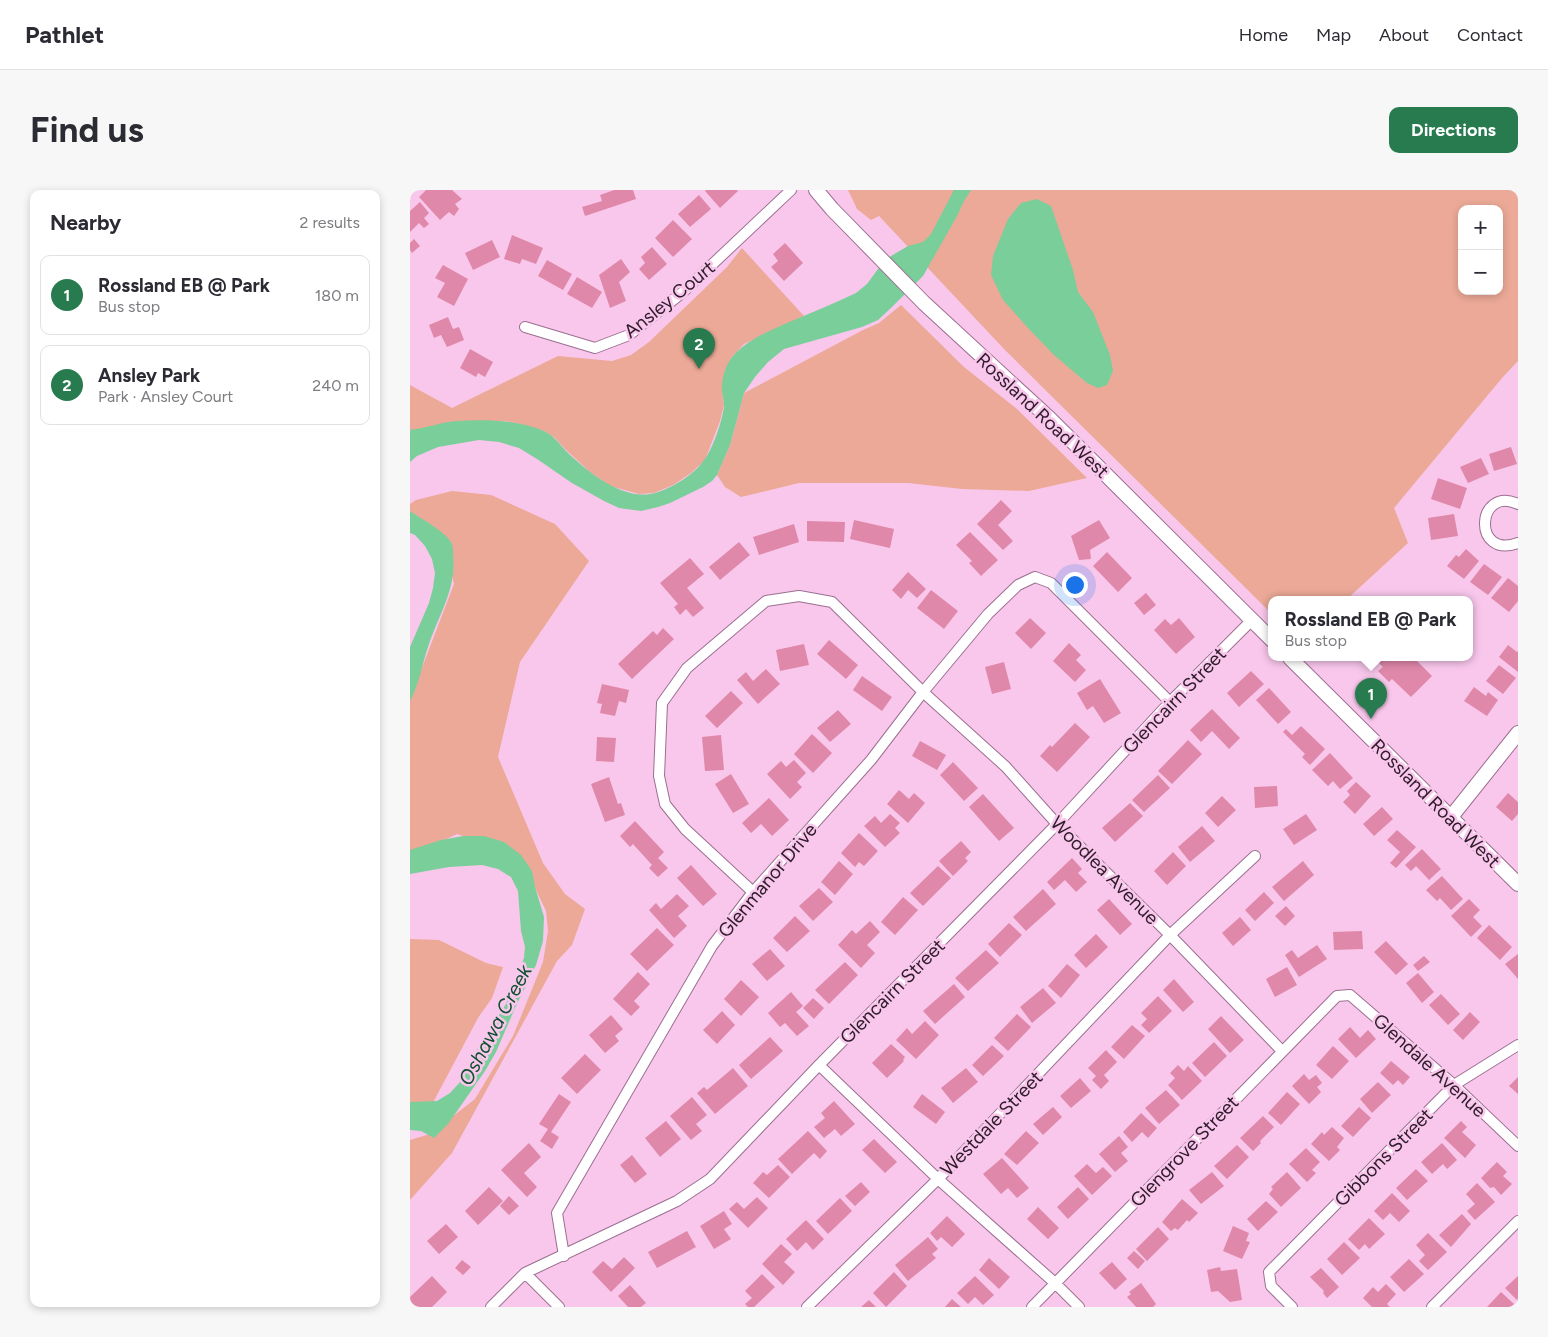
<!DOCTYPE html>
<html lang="en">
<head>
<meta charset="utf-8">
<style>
  body { margin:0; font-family:Figtree,sans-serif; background:#f7f7f7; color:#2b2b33 }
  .controls { position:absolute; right:15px; top:15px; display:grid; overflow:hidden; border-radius:10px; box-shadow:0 2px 8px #0003 }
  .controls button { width:45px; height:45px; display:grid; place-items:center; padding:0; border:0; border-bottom:1px solid #e1e1e2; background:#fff; color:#2b2b33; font:25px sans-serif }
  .you { position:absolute; left:664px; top:394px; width:18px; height:18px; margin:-12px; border:4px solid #fff; border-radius:50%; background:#1a73e8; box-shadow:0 0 0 8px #1a73e833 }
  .badge { display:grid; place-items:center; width:32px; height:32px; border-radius:50%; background:#277b4e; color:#fff; font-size:16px; font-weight:700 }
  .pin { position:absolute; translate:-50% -41px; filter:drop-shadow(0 1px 2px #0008) }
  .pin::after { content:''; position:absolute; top:26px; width:18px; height:15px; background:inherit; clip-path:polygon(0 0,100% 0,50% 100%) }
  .popup { position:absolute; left:858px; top:406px; width:205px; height:65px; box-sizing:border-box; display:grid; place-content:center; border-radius:10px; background:#fff; filter:drop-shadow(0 1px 4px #0005); font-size:16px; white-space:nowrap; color:#7c7c81 }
  .popup b { font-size:19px; color:#2b2b33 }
  .popup::after { content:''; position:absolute; left:50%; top:100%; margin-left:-10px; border:10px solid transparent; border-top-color:#fff }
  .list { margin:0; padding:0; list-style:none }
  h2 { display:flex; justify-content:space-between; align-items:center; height:65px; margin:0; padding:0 20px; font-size:21px }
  h2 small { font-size:16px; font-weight:400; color:#7c7c81 }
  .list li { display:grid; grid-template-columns:32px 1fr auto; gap:15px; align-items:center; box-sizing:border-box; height:80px; margin:0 10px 10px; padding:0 10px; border:1px solid #e1e1e2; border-radius:10px }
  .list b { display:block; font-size:19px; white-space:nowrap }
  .list p { margin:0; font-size:16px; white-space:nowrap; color:#7c7c81 }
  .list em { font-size:16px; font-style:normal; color:#7c7c81 }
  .map { position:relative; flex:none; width:1108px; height:1117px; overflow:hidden; border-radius:10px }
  header { display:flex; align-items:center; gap:30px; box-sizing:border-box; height:70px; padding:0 25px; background:#fff; border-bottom:1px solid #e1e1e2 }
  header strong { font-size:24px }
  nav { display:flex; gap:28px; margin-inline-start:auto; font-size:18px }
  .intro { display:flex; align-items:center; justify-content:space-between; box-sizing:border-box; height:120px; padding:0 30px }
  h1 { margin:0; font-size:35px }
  .button { padding:12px 22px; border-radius:10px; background:#277b4e; color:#fff; font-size:18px; font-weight:700 }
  main { display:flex; gap:30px; padding:0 30px }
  aside { flex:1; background:#fff; border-radius:10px; box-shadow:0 2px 8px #0003 }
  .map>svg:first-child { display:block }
  .green { fill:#eca997; fill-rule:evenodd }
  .water { fill:#79ce9a }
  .building { fill:#df88a9 }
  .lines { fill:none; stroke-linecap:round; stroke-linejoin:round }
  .street-casing { stroke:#9b6f90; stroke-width:12 }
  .secondary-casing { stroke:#9b6f90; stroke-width:16 }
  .street { stroke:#fff; stroke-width:10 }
  .secondary { stroke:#fff; stroke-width:14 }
  .labels { text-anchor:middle; stroke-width:5; stroke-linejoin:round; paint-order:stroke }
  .street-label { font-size:19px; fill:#2e1c2a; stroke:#f9c7ec }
  .water-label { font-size:20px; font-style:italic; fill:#0d502e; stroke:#f9c7ec }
</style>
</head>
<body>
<header>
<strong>Pathlet</strong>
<nav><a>Home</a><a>Map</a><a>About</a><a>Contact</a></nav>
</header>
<div class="intro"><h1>Find us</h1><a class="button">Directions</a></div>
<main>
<aside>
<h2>Nearby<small>2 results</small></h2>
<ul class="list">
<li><span class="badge">1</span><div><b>Rossland EB @ Park</b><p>Bus stop</p></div><em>180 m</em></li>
<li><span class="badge">2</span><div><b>Ansley Park</b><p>Park · Ansley Court</p></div><em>240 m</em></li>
</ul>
</aside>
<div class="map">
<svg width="1108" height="1117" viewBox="0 0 1108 1117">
  <rect width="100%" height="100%" fill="#f9c7ec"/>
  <path class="green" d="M438,0H1108V171L1092,188L984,318L998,353L936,410H862V424L595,160L469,26L461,30L447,19ZM1052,19H1089V101H1052Z
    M332,58L394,126L334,154L321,168L312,200L314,215L310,231L295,270L281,283L263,295L244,303L229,304L200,296L180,282L156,260L145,248L134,241L106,233L93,231H49L0,243V195L42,218L148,166L202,171L221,165L239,152L317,77Z
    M491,115L554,177L607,219L677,288L619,301L552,299L498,293H389L331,307L315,297L307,285L320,255L334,203L453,140L469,133Z
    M42,301L81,305L145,334L179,371L110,472L88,567L133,673L155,704L175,719L162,755L147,771L42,963L0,1010V950L20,944L65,909L103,846L133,772L138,741L136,721L114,675L95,659L47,644L0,666V509L44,394L38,369L0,323V314L6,310Z
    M0,749L29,750L76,773L93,777L82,808L68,828L19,920L0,929Z"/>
  <path class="water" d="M544,0H561L554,11L547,26L513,86L481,118L468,130L452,137L374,159L358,172L345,187L334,203L320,255L307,285L302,291L293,297L260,313L248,317L231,321L209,318L194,311L162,293L127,269L109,258L89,252L69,250L28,257L7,266L0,272V240C16,238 32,232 48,231C75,229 108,230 134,241C144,246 149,253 156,261C177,281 213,312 245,303C262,298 284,285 294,270C303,259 312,231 314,217C314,212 313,207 312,202C311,191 315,176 322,167C337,150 357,142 377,133C400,123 423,114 446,103L457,94L468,79L481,66L498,56L513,52L521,44Z
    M627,9L641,16L663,80L668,102L683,122L700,165L703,181L697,195L688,198L677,193L644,165L618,138L593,110L581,85L583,66L598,29L611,13Z
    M0,321C11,329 37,342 42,354C43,357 43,362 43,365C47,399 28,426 18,457C12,475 9,494 0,511V457L19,413L23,398L25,383L22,369L15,356L5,345L0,343Z
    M53,646H74L94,652L111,665L122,681L125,697L134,727L133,751L126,775L105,818L86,862L75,881L38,934L24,948L11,941L0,940V912L27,911L40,903L51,891L67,860L96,814L114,768L115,757L111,741L108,701L101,687L88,679L72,675L39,677L0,684V660L31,650Z"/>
  <path class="building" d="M16,0H42L52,9L45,14L49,19L44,26L39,22L30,30L9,7Z
    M204,0H223L226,9L175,26L172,17L192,11L190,5Z
    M296,0H327L328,1L310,18L295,1Z
    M289,5L301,19L280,37L268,24Z
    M10,12L19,23L14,28L19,34L14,38L9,33L0,42V21Z
    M263,30L282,49L263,67L245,48Z
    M102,45L133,58L126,74L112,69L110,74L94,69Z
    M4,49L10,56L2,63L0,60V53Z
    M82,50L90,67L63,80L55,63Z
    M375,53L393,73L374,91L361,77L368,71L363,64Z
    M242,57L257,74L239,90L229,79L235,73L231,67Z
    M211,69L220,82L209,92L216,111L200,118L189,85Z
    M137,70L162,84L153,100L128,86Z
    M33,75L58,89L44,116L27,107L35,93L25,88Z
    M167,87L192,102L182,118L157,104Z
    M38,127L43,139L49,137L54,150L37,157L31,145L24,148L19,135Z
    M60,159L83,172L75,187L68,183L66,187L50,178Z
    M1101,257L1107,274L1084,281L1079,264Z
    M1071,268L1079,284L1058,293L1050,277Z
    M1028,288L1057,298L1050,319L1021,309Z
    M591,310L602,321L588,335L603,351L593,360L567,334Z
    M1044,324L1048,346L1021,350L1018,328Z
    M444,330L484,339L480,358L440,349Z
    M689,330L700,348L680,360L681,369L669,370L661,346Z
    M397,331L435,332L434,352L397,351Z
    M384,334L389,352L349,365L343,347Z
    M560,342L588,370L571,386L559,373L562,371L546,355Z
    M329,352L340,365L310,390L299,377Z
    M1056,359L1069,371L1054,389L1037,376L1046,365L1049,367Z
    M697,362L722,388L708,402L683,376Z
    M280,368L294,384L277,398L294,418L283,427L276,419L270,425L264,417L268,414L250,393Z
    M1074,374L1092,387L1078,405L1060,392Z
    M498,382L516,399L507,408L498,400L491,409L482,400Z
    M1098,388L1108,396V411L1099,422L1081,408Z
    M521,400L548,421L534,439L507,418Z
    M736,403L746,415L734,425L724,413Z
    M620,428L636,443L621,459L605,443Z
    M769,428L785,447L766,464L744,440L755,429L761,435Z
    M253,438L264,449L222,489L208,474L243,441L247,445Z
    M419,450L448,475L436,489L407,464Z
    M659,453L671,465L666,470L676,480L665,492L643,471Z
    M394,454L399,475L370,481L366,460Z
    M1098,455L1107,462L1108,461V482L1089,467Z
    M964,468H1004L1022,486L1001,507L982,489L979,492L968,481L973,477Z
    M594,472L601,499L582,504L575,477Z
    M1089,475L1106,488L1093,504L1076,491Z
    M356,479L370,494L348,514L327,490L336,482L343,491Z
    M841,481L854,494L829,517L817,503Z
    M452,486L482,507L472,521L443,500Z
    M690,489L711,523L694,533L683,516L677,520L667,503Z
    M192,494L219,500L216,513L209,511L205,526L190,523L192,514L187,513Z
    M1064,497L1076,506L1078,502L1088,510L1077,526L1054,511Z
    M859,498L881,522L868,534L846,510Z
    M321,501L333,513L307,538L295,526Z
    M802,519L830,548L819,559L802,541L791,552L780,540Z
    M428,520L441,534L420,552L407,538Z
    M665,533L680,547L647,582L630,566L640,555L642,557Z
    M891,536L915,559L900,575L892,567L895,564L873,542L876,539L882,545Z
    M402,544L422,563L403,583L384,564Z
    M311,545L314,580L295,581L292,547Z
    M187,547L206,548L204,572L186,571Z
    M778,550L792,564L762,594L748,581Z
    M510,551L536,565L527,580L502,566Z
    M920,563L943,588L930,599L923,591L918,596L902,580Z
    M384,570L396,583L387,592L392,597L380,609L357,584L371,571L376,577Z
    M543,572L568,598L554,611L530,585Z
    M321,584L339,614L323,623L305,594Z
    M748,585L760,598L734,622L722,610Z
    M199,587L208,614L211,613L215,625L195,632L181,594Z
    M946,592L961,606L945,624L933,612L940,605L937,601Z
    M867,596L868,616L845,618L844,597Z
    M489,600L499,609L504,603L515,613L498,633L477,614Z
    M1098,603L1108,612V624L1102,631L1086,617Z
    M573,604L604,638L589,651L559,617Z
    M812,606L826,620L808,637L795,623Z
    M359,608L379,630L362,646L351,634L341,643L332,633Z
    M720,613L733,626L705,652L692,638Z
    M972,617L983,629L964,646L953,634Z
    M480,624L490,633L485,638L490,643L475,657L454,636L465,626L471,633Z
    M896,624L907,640L884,655L873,639Z
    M225,631L254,662L248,668L258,678L248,687L239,678L242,675L223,654L220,657L210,646Z
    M792,636L805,651L780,672L768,657Z
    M987,640L1006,657L986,678L980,673L990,662L977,650Z
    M449,643L468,661L454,676L449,672L445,677L431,663Z
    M551,651L561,662L555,668L558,671L543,686L529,671Z
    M1012,659L1031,679L1019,690L1006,676L1001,681L995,675Z
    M763,662L776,676L757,695L744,681Z
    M662,668L672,679L668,683L677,692L666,702L655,690L644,700L637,692Z
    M429,671L443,684L425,705L411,692Z
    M893,671L904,685L874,711L862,697Z
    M281,675L307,704L293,716L267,688Z
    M528,676L541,688L513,716L500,703Z
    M1032,686L1053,709L1041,720L1030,708L1027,711L1016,700Z
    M409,698L423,712L403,731L389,716Z
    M633,699L646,714L616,741L603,727Z
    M854,702L864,713L845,731L835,720Z
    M267,704L279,716L268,726L277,736L264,748L239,720L246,713L251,719Z
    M493,707L508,720L485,745L471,732Z
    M699,709L722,734L710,745L687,720Z
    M1059,709L1070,720L1063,727L1072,736L1061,747L1041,726Z
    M876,716L885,726L875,736L865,726Z
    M385,726L400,741L377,762L363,748Z
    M830,727L841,740L823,756L812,743Z
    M460,731L470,742L457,755L465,763L451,778L428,755L442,740L446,744Z
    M599,733L612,745L590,767L578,754Z
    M1079,735L1102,757L1090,770L1067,748Z
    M247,738L264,755L237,781L220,764Z
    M952,741L953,759L924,760L923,742Z
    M686,744L698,757L676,778L664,765Z
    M976,751L998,774L986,785L964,762Z
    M907,755L917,769L889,787L875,765L882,760L888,768Z
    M360,759L375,776L357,791L342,774Z
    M576,760L589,773L558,801L545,788Z
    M1108,764V789L1095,774Z
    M1014,766L1020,772L1008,781L1003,775Z
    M435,772L448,785L419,814L405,800Z
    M657,774L670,785L651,808L638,796Z
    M877,777L887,795L865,807L856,789Z
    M228,782L240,794L224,811L230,817L221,826L203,809Z
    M1008,783L1024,802L1012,813L996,793Z
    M764,789L784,812L773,822L753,800Z
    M331,790L349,807L331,826L314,809Z
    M544,794L555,807L525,834L513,821Z
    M633,798L646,813L622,833L610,817Z
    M381,802L393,816L386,822L399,836L387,846L375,833L370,837L358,823Z
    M1031,804L1050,824L1038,835L1019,815Z
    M748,806L762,821L739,843L731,835L737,829L731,823Z
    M403,808L414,818L404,829L393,818Z
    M312,821L325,835L307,854L293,840Z
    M1060,822L1070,832L1053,850L1043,840Z
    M607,824L621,837L598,861L584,848Z
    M201,825L213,839L205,846L209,851L195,863L179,845Z
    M811,826L834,850L820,863L798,839Z
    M515,831L529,845L506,869L486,850L497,838L502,844Z
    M722,835L735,846L714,869L701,857Z
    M940,837L950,848L958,840L966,849L946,868L928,849Z
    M360,847L373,861L341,889L329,875Z
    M804,852L817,866L795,887L782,873Z
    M481,854L495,867L493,870L494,871L477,888L462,873Z
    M582,855L594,866L573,886L562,875Z
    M923,856L939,871L922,889L906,875Z
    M696,860L707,872L694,885L699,891L691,899L682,890L686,886L678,878Z
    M175,864L191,880L167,904L151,888Z
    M981,871L1000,887L993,895L988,890L983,895L970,883Z
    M768,875L774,881L778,876L792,891L772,910L758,895L765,888L760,883Z
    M323,878L338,896L305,924L287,903L294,897L297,900Z
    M556,878L568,892L543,913L531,898Z
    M894,884L899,890L906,885L912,893L907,897L911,902L899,914L882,896Z
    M1108,887V904L1099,896Z
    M670,888L681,901L661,918L650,906Z
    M968,892L981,905L962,923L950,909Z
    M756,900L770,915L749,934L735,918Z
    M877,902L890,914L871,935L858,923Z
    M149,904L161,912L141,942L149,947L142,959L130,951L138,939L129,934Z
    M512,904L535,922L526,934L503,917Z
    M282,907L297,925L286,934L292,941L281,950L260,926Z
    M424,911L445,934L431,946L425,939L414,948L404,937L415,928L411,923Z
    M643,917L652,927L633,945L623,934Z
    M949,917L961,928L943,947L931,936Z
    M731,923L747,938L738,948L732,942L722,952L713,942Z
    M853,926L864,937L850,951L851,953L843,961L830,948Z
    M256,931L271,949L250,967L235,948Z
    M1051,931L1057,937L1052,942L1066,955L1055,968L1034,948Z
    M922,937L934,948L927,957L930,960L919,971L901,954L912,942L914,945Z
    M398,941L417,961L410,969L404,963L382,984L368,969Z
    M616,941L629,953L607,975L594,964Z
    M709,946L718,957L711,963L718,971L705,982L689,964Z
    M464,949L487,972L475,983L452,960Z
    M119,953L131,967L114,983L127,997L117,1007L91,980Z
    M1032,953L1047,970L1037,979L1033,974L1022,984L1011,972Z
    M827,955L839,967L817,989L804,976Z
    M896,958L910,972L902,980L906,983L897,992L879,974Z
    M222,965L237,984L225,993L210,975Z
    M592,968L619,998L607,1008L598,998L591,1004L573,984Z
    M1087,972L1097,982L1093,986L1102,994L1091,1005L1084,997L1080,998L1071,988Z
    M677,974L686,983L693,977L702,986L682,1005L664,986Z
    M368,975L380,987L359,1008L343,993L353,982L357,985Z
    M1006,979L1018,991L997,1010L986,998Z
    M802,982L814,996L791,1014L779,1000Z
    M877,982L891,998L871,1017L859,1004L863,999L861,997Z
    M451,992L460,1002L445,1016L435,1006Z
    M1067,993L1085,1012L1065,1030L1057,1021L1065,1014L1056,1004Z
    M79,997L93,1011L68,1035L55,1021Z
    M668,997L679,1009L658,1029L647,1017Z
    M982,1003L1000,1021L989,1032L980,1023L973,1030L964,1021Z
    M99,1006L109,1016L99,1025L90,1016Z
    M347,1007L358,1018L338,1038L319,1019L327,1012L334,1019Z
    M430,1008L442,1021L418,1044L406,1031Z
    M772,1009L788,1023L779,1032L777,1030L768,1040L765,1038L761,1041L752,1032Z
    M856,1011L868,1022L848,1041L837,1029Z
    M628,1017L649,1038L638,1049L617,1029Z
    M314,1021L322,1034L314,1039L321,1049L304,1059L290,1036Z
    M1052,1024L1061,1034L1041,1057L1029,1045Z
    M537,1026L555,1044L542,1057L531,1047L527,1051L520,1043Z
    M959,1028L975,1044L959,1059L955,1054L949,1060L938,1049Z
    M396,1030L414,1049L403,1060L396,1052L387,1061L376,1049Z
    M36,1034L48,1047L29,1064L17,1051Z
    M823,1036L839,1043L836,1051L840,1052L832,1069L813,1061Z
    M748,1037L759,1049L737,1071L726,1059Z
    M277,1041L286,1057L247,1078L238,1062Z
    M1018,1043L1037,1062L1018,1080L1009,1071L1015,1065L1006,1055Z
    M518,1047L528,1059L522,1064L526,1068L498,1091L485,1075Z
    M934,1052L950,1068L932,1085L917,1069Z
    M371,1054L382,1064L374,1072L385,1082L373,1095L352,1074Z
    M724,1061L735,1071L728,1079L717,1068Z
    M214,1067L225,1078L201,1102L182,1082L193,1071L202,1079Z
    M579,1068L600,1087L589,1099L569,1080Z
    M999,1069L1014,1084L994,1102L980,1087Z
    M52,1070L61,1077L53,1085L45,1078Z
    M702,1072L717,1089L705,1100L689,1083Z
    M810,1077L811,1081L827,1079L832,1110L820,1112L808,1101L801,1102L797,1080Z
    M911,1078L929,1097L917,1108L913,1103L914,1101L900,1087Z
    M484,1082L497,1096L476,1117L463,1103Z
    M352,1084L365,1097L344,1117H338L335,1114L342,1108L335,1101Z
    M22,1086L37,1102L22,1117H0V1107Z
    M565,1086L584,1105L573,1115L565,1107L558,1114L547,1103Z
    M1108,1086V1111L1095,1098Z
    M731,1093L746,1114L743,1117H726L717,1107L721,1104L719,1102Z
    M976,1094L986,1104L977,1114L980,1117H962L953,1108L963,1097L968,1102Z
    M220,1095L236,1113L231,1117H218L208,1106Z
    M1091,1102L1104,1114L1101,1117H1077Z
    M542,1109L551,1117H535Z
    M459,1110L466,1117H451Z"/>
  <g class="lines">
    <defs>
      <path id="street" d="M115,137L185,158L219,145L273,102L381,0
        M1108,314C1066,295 1062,370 1108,353
        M343,702L275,639L255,614L249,586L252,513L277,478L356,411L389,406L422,412L513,502L596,577L647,634L760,745L872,861
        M409,875L528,989L645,1093L669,1117
        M154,1066L147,1023L302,756L343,702L461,570L513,502L578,424L608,395L625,387L641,393L760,512
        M115,1083L149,1117
        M81,1117L115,1083L267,1011L300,989L409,875L647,634L760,512L842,430
        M397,1117L528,989L760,745L845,666
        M622,1117L927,806L940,805L1044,895L1108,956
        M882,1117L861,1096L859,1082L1044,895L1108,855
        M1022,1117L1108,1031"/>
      <path id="secondary" d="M406,0L422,19L514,113L640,229L862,450
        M880,468L1108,694
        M1041,627L1108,543"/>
    </defs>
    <use href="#street" class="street-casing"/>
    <use href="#secondary" class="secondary-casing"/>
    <use href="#street" class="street"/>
    <use href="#secondary" class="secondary"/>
  </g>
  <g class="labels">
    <g class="street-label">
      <text transform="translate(259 109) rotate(-39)" y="7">Ansley Court</text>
      <text transform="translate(633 225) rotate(43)" y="7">Rossland Road West</text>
      <text transform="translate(764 510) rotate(-46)" y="7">Glencairn Street</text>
      <text transform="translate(1026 613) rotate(45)" y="7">Rossland Road West</text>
      <text transform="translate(695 680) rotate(45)" y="7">Woodlea Avenue</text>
      <text transform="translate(357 690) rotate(-50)" y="7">Glenmanor Drive</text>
      <text transform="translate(482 801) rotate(-45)" y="7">Glencairn Street</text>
      <text transform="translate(1020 875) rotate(42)" y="7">Glendale Avenue</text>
      <text transform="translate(581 933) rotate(-46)" y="7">Westdale Street</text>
      <text transform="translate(774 961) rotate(-46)" y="7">Glengrove Street</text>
      <text transform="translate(973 967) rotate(-45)" y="7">Gibbons Street</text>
    </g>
    <g class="water-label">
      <text transform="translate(85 835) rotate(-62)" y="7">Oshawa Creek</text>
    </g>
  </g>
</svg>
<div class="controls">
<button>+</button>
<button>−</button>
</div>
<div class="you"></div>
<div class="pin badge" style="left:961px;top:529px">1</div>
<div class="popup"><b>Rossland EB @ Park</b>Bus stop</div>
<div class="pin badge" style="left:289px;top:179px">2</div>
</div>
</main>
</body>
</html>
